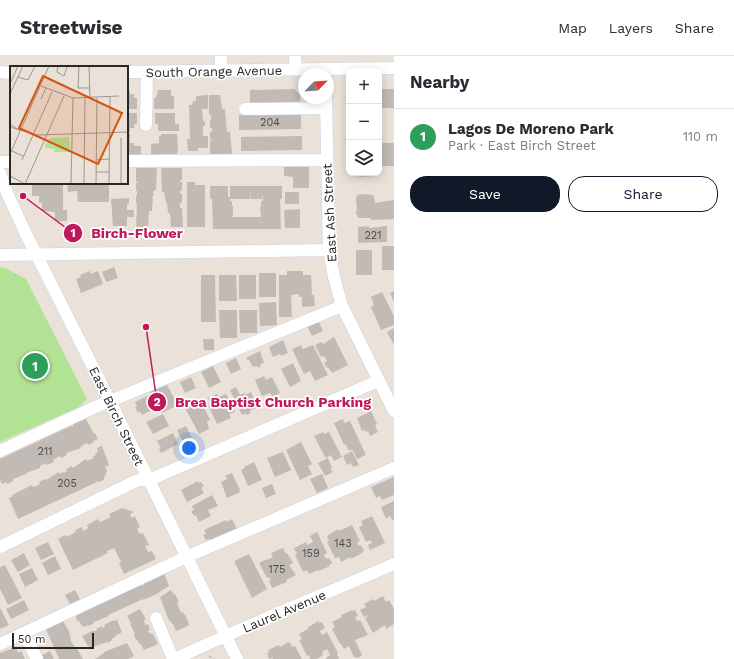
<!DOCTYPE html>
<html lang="en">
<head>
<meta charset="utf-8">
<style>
  body { margin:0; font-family:"Work Sans",sans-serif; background:#f2f2f3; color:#2b2b33 }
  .controls { position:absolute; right:12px; top:12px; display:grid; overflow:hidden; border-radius:8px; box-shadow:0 2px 10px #0003 }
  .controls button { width:36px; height:36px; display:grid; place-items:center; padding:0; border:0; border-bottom:1px solid #e1e1e2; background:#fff; color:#2b2b33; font:20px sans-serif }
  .compass { position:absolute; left:298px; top:12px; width:36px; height:36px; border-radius:50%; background:#fff; box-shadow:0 2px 10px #0003; rotate:65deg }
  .scale { position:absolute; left:12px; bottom:10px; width:82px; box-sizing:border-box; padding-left:4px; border:2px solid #272727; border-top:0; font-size:11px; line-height:14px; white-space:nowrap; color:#272727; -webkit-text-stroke:3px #fff; paint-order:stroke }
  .you { position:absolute; left:189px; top:392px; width:14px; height:14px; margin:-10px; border:3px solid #fff; border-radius:50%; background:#1a73e8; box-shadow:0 0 0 6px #1a73e833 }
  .badge { display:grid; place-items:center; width:26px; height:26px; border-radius:50%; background:#111827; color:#fff; font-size:13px; font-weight:700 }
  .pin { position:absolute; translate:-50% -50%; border:2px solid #fff; box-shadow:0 1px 4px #0006 }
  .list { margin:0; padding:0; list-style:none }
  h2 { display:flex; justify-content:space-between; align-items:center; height:52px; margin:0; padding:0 16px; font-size:17px }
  h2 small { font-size:13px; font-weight:400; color:#7c7c81 }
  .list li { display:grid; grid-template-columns:26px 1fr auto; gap:12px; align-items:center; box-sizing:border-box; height:56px; padding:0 16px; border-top:1px solid #e1e1e2 }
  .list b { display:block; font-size:15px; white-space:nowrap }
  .list p { margin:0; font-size:13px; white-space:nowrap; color:#7c7c81 }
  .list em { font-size:13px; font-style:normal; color:#7c7c81 }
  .actions { display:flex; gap:8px; padding:12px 16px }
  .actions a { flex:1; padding:9px 0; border:1px solid #111827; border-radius:16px; text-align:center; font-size:14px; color:#111827 }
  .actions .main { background:#111827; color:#fff }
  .icon { flex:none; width:22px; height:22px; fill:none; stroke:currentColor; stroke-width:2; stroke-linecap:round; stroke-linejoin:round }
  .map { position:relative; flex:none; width:394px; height:603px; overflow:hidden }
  header { display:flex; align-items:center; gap:24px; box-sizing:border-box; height:56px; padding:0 20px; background:#fff; border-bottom:1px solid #e1e1e2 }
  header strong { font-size:19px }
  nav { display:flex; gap:22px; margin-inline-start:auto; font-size:14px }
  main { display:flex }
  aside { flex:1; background:#fff }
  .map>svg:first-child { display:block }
  .green { fill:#b2e293 }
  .building { fill:#c2bbb5; fill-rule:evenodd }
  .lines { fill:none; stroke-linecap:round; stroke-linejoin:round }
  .minor-casing { stroke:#cdd2e1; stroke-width:13 }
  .path { stroke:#c3c3c3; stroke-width:2; stroke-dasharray:3 2; stroke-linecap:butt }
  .minor { stroke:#fff; stroke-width:12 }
  .labels { text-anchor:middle; stroke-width:3.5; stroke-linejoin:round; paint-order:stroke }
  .number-label { font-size:11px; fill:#4e4c4a }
  .street-label { font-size:13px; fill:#272727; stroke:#fff }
  .inset-road { fill:none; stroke:#9c9791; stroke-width:1 }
  .view { fill:#d5540f; fill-opacity:0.15; stroke:#d5540f; stroke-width:2 }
  .inset-edge { fill:none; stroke:#272727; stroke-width:2 }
  .leader { fill:none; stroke:#c2185b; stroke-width:1.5 }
  .callout-dot { fill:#c2185b; stroke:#fff; stroke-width:1.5 }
  .mark-label { font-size:12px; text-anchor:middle; font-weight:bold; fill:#fff }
  .callout-label { font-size:14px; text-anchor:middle; font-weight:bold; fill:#c2185b; stroke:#fff; stroke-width:3.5; stroke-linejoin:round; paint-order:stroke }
</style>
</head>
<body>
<header>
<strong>Streetwise</strong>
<nav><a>Map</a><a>Layers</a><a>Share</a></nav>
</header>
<main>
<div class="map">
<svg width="394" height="603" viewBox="0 0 394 603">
  <rect width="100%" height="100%" fill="#eae1d8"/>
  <path class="green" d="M0,212H5L26,223L87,343L79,351L0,386Z"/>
  <path class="building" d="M294,33L300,39V47L250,48V34Z
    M379,33H394V52H379Z
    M158,34H171V40H174V53H154V42H156Z
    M127,35H130V38H134V42H137V53H127Z
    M208,39V53H202L203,65H205V70H203V80H208V92H198V95H188L187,83H190L189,49H192L193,45H196V40Z
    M209,39H220L222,53H225L227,76H230L232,98H210V85H212V84H210V76H212V72H210V64H211V59H209Z
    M127,57H137V67L134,69V72H130V76H127Z
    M155,57H175V68H179V75H158V68H155Z
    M301,58V73L239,74V59Z
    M127,78H130V87H134V90H141V99H127Z
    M161,78H177L178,93L177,98L151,99V88L159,87V80H161Z
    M302,80V94L241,95V81Z
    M379,87H394V110H379Z
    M292,108H309V132H293V121L284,120V111H292Z
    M136,112H157L156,134L153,135L154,140H151L153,142L152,155H149L148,172H136L137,147H136V139H137V135H136V127H138L137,125L136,126Z
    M161,112H182V124H180V126H182V135H180V138H182V147H180V152H182L183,171H171L170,157H168L167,147H166L164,136H162V134Z
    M357,117H373V120L361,121L357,120Z
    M187,126H195V129H205V171H187Z
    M32,127H63V154H67V165H55V156L42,155V147H39V140H32Z
    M67,127H109V146H78L77,135L68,136Z
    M210,130H228V141H230V130H282V143H280L281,173H213L212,143H210ZM250,137L251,143H262V137L263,145H261V151H260L261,161H232L233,160V150H232V145H230V143H250Z
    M285,136H299V148H285Z
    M364,138L373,139L375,145L374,147L394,144V163L371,164V162H358V159H356L357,148H356V141H357V139Z
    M129,142V148H127V154H134V161H127V170H113L111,143Z
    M300,153V172H285L284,154Z
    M369,170V172L387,170V186L358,187V171Z
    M382,190H394V214H382Z
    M356,194H372V219H356Z
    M114,211L118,222L106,226L102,216Z
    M90,215L91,218L98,215L103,228L81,237L76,223L81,221L80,219Z
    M287,215H303V219H311L312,239H314L315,250L302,251V241H299V238L291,239L292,261H279V219H287Z
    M259,217H276V241H259Z
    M201,219H215L216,266H201Z
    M219,219H236L237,245H219Z
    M239,219H256V243H239Z
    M394,235V246L390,237Z
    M382,236L394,260V269L381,274L371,251L374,249L371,241Z
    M276,246L277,269L260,270L259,247Z
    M219,254H237V282H220Z
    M239,254H257V277H240Z
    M318,264L323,275L312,280L307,270Z
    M394,272V289L387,276Z
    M334,281L348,309L332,317L328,311L327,312L324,307L327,305L324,300L321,301L315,289L322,286L323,288Z
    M203,283H214V294H204Z
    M283,284L288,297L281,300L280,298L273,301L269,291Z
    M301,289L303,293L313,289L328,319L315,325L310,315L304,318L292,293Z
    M260,295L264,307L260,308L261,310L258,312L257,310L253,311L249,304H248L246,302Z
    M236,302L241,313L231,318L226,307Z
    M293,307L301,325L290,331L281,313Z
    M213,310L221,326L209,332L201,316Z
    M264,320L266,324L272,321L280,337L273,341L270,337L262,340L255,324Z
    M191,321L196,332L185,337L180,326Z
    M167,329L178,349L162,357L158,351L142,359L140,355L138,357L135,351L137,350L135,346L151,338L150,336Z
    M236,331L240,339L245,337V339L251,336L258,351L250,355L251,357L246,359V357L242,359L230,334Z
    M217,338L219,341L226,338L235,356L229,358L231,362L217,368L208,349L211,348L208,342Z
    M196,344L198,347L200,346L202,349H203L210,364L207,365L209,373L199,378L184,350Z
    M371,355L377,368L375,369L378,376L370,380L368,375L366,376L365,374L362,375L357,362Z
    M163,358L169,370L153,378L146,366Z
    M86,363L94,378L95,377L98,383L93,385L94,386L88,389L87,387L80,391L81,392L66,397L67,399L61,402L60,400L53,404L54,406L47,409L46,407L40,410V412L26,417V418L13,423V425L7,428L6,426L2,428L0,424V403L71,370L72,371L73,370L74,368Z
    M343,363L344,367L350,365L366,399L357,403L353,394H348L346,388L344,389L334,367Z
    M186,370L192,382L183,386L177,374Z
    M323,376L324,378L329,376L342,401L334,405L331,399L326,402L324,399L314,380Z
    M173,377L178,388L161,397L159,393L161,392L157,385Z
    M301,386L312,408L308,410L312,418L300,424L286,394Z
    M102,390L109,409L105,411L107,415L104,422V423L100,426L99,425L18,463L9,442L13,440L12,439L32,429L33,431L37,430L40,428L39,426L45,423L46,424L59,416V418L63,416L64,417L67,415L66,413L72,410L73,412L86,403L87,405L94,402L93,400L96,399L95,397L98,396L97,392Z
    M352,395L359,409L353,411L351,407L347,409L343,400Z
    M283,396L291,414L275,421L267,402Z
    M328,402L332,412H330L333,416L325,420L318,407Z
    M254,406L262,424L248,430L241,414L245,412L244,411Z
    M232,417L240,434L239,435L240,436L227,442L221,426L227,423L225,420Z
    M322,418L328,432L317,437L310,423Z
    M394,421V439L382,444L380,440L376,442L371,431Z
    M198,425L199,427L201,426L204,430L201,432L204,437L187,446L181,434Z
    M272,428L276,438L266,442L262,432Z
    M212,439L218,450L208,454L211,460L199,466L196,459L194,460L191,455L194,454L192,450Z
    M394,445V464H392L390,460L386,463L381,451Z
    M122,452L134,456L130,458L132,462L135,460L140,471L137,473L140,478L143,477L149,489L145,490L148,496L152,495L156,503L124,518L119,507L121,506L114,492L107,495L108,497L73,514L58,483L65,479L66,481L76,476L75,474L82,471L83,475L88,472L87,469L98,463L100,466L111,461L109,458Z
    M372,460L385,487L370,494L368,489L372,487L370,484L366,486L359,471L363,469L361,465Z
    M232,463L237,473L210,486L209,483L206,484L203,479L206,478L204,474L226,464V466Z
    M352,469L360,485L357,486L359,490L361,489L364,495L362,496V497L351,503V501L341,506L339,501L335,502L327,486L329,485L327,480L338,473L339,475Z
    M317,476L327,497L324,499L326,503L329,502L332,507L329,509L330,510L319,515L318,514L309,518L307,514L303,516L295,499L297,498L294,492L306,486L307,489L313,486L310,480Z
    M48,486L54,498L41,504L35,492Z
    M283,492L286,498L287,497L293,507L289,509L296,519L286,524L287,526L272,532L269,525L271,524L269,521L267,522L259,507L267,503V504L273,501L271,497Z
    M24,497L30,509L18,516L11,504Z
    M249,498L267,533L252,542L234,505Z
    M55,500L61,513L48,519L42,507Z
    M5,509L22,542L8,549L0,533V511Z
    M32,512L38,524L25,531L19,518Z
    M164,517L169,530L159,536V537L143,544V543L108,559L109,560L94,566V567L89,570V569L83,571L79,565L78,566L75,559L138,528L139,530L144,529V527L149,524L150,525H152L151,523Z
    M75,534L80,543L70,548L65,539Z
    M171,534L174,539L175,538L178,544V547H177L181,557L183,556L184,559L185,558L189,568L188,570L176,575L173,568H172L170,564L169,565L160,541Z
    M383,540L386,546L389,544L394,553V568L386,573L385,569L373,577L365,562L368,560V559L364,561L360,554L366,551L364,548L373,543L374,545Z
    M24,544L29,554L11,563L6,553Z
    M0,552L9,569L0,573Z
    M140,553L146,563L144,564L145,569L148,568L150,574L148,575L149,577L153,578L158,588L144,594L140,587L139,588L137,583L136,584L134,579L135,578L130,568L131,567L127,560Z
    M352,554V555L355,554L358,560L355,561L357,565L360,564L368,579L355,584L362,599L358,602L354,601L349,590L344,593L341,588H340L332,573L335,571L332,566L342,561L341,559Z
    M117,564L122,576L115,580V581L112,583V584L108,587L107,586L90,592L89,590H88L82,580L92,575H97L96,573L102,570L103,572L105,571L104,570L106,568L112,565Z
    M63,565L70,577H69L71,583H70L75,592L76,591L83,603H59L46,573Z
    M319,565V567L322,566L325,572L320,575L322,579L327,576L338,597L337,598L339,603H326V602L330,599L327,593L322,596L323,599L317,603H310L309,599L307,600L299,584L302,583L299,578L308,573V571Z
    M289,586L292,591L295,590L302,603H273L272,602L269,603L267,597L269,596L268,594L279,589L280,591Z
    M127,587L134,600L128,603H95L104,597V596Z
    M16,591L18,597L21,595L25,603H0V597Z
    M50,595L54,603H42L40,600Z"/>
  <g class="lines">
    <defs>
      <path id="minor" d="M221,0V14
        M295,0L296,14
        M0,16L11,17
        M127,16L394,12
        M326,42L329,194L334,221L342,250L394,355
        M245,53L326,52
        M146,69L147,16
        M127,105L326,104
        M0,106H11
        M0,117L7,137L25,176L110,345L237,603
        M0,199L329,194
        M0,395L93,352L342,250
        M0,491L138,424H149L378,325
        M156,562L173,603
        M24,577L37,603
        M0,588L186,501L394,412
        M175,603C247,569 321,540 394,508"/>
    </defs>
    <use href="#minor" class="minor-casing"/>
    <path class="path" d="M14,221L16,218
      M209,600L214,603"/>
    <use href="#minor" class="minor"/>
  </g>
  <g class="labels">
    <g class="number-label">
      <text x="270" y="70">204</text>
      <text x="373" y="183">221</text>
      <text x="45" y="399">211</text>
      <text x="67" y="431">205</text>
      <text x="343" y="491">143</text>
      <text x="311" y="501">159</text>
      <text x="277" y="517">175</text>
    </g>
    <g class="street-label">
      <text transform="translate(214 15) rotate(-1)" y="5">South Orange Avenue</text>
      <text transform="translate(329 157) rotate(-93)" y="5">East Ash Street</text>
      <text transform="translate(117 360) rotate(64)" y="5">East Birch Street</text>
      <text transform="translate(284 555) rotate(-23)" y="5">Laurel Avenue</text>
    </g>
  </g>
  <g transform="translate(10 10)">
    <rect width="118" height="118" fill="#eae1d8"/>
    <path d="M59,71L60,86H44V83L34,81L40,72Z" fill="#b2e293"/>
    <path class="inset-road" d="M48,0L47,6L54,10L57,1L55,0M69,0L68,22H80M79,0L80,32M8,11L18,14L25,0M0,18L8,0M31,20L63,32L109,30M0,28L13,0M31,33L36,22M0,58L10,65M0,61L27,69L118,66M111,72V118M2,85L13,90M0,88L39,0M12,94L42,26M86,94L99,93M86,106H99M0,110L15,118M15,118L54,30M61,118L63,32M74,118L75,32M86,118L87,32M99,118L100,31"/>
    <path class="view" d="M33,10L112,47L88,98L9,62Z"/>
    <rect width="118" height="118" class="inset-edge"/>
  </g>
  <path class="leader" d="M23 140L73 177M146 271L157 346"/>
  <g class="callout-dot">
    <circle cx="23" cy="140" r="4"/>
    <circle cx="146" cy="271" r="4"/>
    <circle cx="73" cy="177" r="10"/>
    <circle cx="157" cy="346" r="10"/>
  </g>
  <g class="mark-label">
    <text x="73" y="181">1</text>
    <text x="157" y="350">2</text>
  </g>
  <g class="callout-label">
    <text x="137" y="182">Birch-Flower</text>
    <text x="273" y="351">Brea Baptist Church Parking</text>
  </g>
</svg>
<div class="controls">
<button>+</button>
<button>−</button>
<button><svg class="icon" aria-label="layers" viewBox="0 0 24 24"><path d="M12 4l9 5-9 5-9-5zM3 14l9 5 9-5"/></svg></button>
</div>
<svg class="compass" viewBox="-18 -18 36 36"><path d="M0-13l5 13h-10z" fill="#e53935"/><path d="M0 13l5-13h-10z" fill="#7c7c81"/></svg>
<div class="scale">50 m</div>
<div class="you"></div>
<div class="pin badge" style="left:35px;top:310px;background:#2e9e5b">1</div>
</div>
<aside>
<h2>Nearby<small></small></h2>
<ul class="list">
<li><span class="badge" style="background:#2e9e5b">1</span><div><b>Lagos De Moreno Park</b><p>Park · East Birch Street</p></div><em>110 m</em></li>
</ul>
<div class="actions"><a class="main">Save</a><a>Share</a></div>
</aside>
</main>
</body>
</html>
